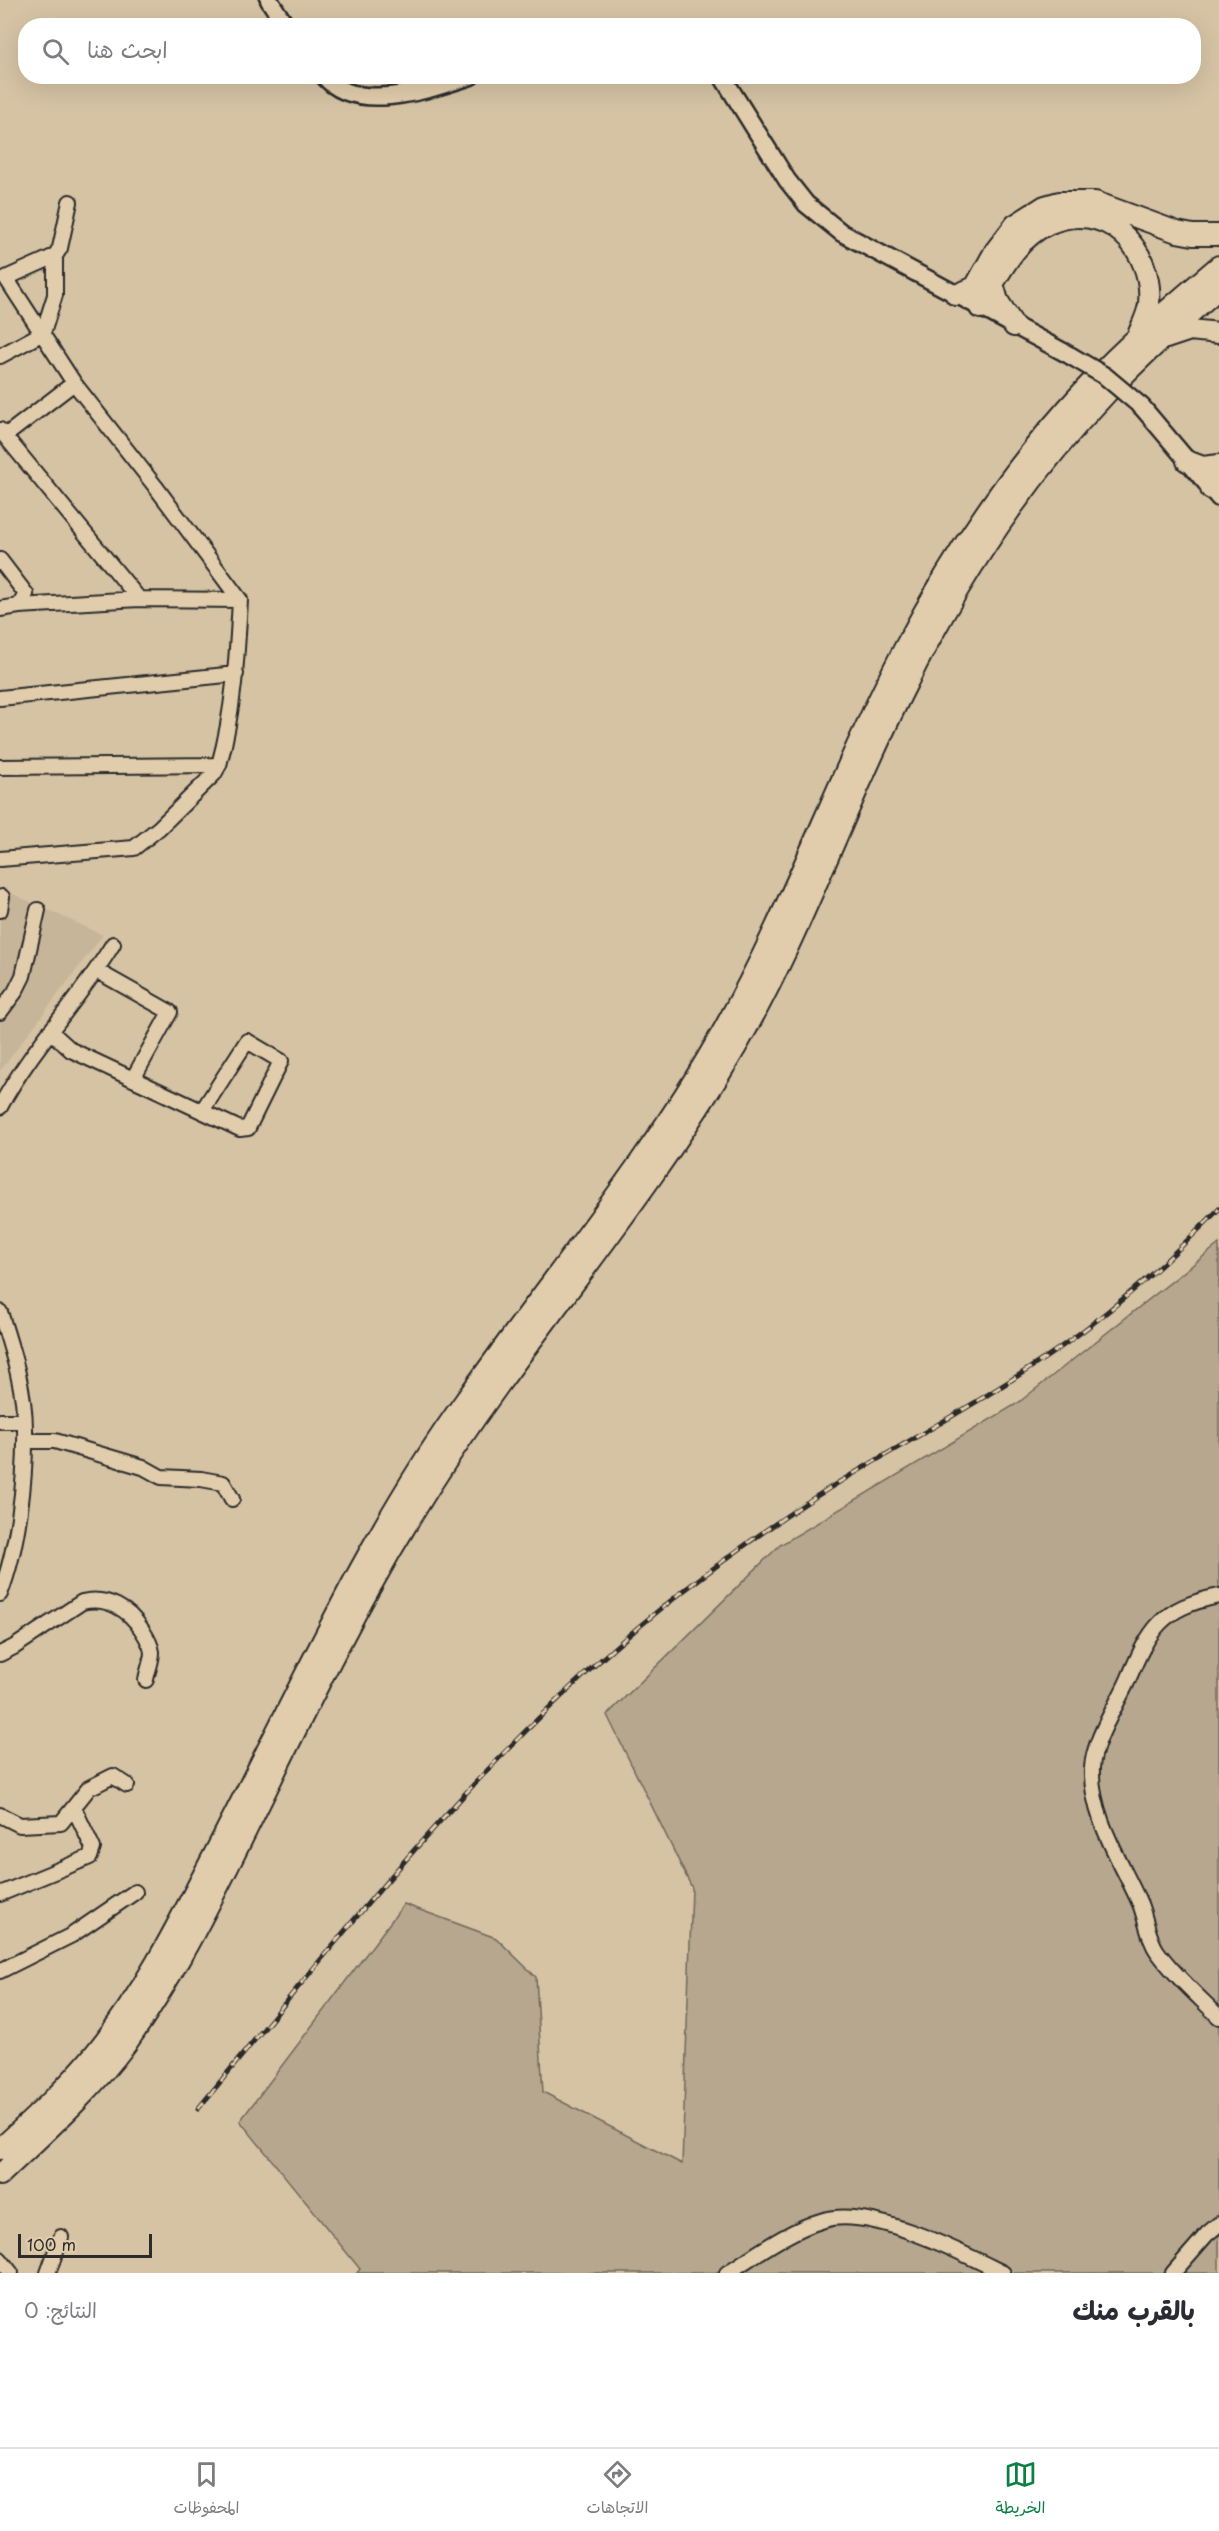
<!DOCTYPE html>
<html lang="ar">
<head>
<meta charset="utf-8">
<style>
  body { margin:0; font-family:"Playpen Sans","Playpen Sans Arabic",sans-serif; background:#f7f7f7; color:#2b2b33; direction:rtl }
  .scale { position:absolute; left:18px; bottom:15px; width:134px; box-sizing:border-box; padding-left:6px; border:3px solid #2b2b2b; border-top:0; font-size:16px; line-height:21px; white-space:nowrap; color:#2b2b2b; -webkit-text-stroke:4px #e1cdac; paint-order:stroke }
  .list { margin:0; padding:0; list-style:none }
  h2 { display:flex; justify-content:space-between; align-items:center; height:78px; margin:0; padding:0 24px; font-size:26px }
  h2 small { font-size:20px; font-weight:400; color:#7c7c81 }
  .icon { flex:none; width:33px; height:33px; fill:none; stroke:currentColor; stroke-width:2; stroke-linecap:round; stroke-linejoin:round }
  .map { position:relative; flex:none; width:1219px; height:2273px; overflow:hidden; direction:ltr }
  .search { position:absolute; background:#fff; box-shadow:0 6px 24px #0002; left:18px; right:18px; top:18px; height:66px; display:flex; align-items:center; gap:15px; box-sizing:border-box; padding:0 21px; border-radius:24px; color:#7c7c81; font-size:22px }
  .sheet { height:174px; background:#fff }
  nav { display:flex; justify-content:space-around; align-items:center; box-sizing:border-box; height:84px; border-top:2px solid #e1e1e2; background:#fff; font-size:16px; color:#7c7c81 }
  nav a { display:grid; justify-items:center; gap:3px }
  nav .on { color:#0b8043 }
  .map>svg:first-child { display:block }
  .built { fill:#c6b599 }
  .green { fill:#b6a78e; stroke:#70695c; stroke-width:1.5 }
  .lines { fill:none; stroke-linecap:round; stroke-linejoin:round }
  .minor-casing { stroke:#2b2b2b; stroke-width:18 }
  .major-casing { stroke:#2b2b2b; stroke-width:21 }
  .highway-casing { stroke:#2b2b2b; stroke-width:24 }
  .minor { stroke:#e1cdac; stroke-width:14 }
  .major { stroke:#e1cdac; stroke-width:16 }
  .highway { stroke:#e1cdac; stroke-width:20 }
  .rail-casing { stroke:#2b2b2b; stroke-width:5 }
  .rail { stroke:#e1cdac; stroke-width:3; stroke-dasharray:9; stroke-linecap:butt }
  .major-bridge-casing { stroke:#2b2b2b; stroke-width:21; stroke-linecap:butt }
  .major-bridge { stroke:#e1cdac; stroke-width:16 }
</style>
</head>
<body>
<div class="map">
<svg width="1219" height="2273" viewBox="0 0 1219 2273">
  <rect width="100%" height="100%" fill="#d6c3a4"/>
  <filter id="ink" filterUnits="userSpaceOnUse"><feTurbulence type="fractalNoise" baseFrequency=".0167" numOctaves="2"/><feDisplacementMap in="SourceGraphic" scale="12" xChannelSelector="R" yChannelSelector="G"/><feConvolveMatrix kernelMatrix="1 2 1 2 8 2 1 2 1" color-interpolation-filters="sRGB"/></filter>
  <g filter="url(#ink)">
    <path class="built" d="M0,888L103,935L0,1071Z"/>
    <path class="green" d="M1219,1244V2273H357L360,2269L240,2121L404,1904L496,1938L536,1977L543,2092L682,2164L692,1888L607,1715L780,1545L1018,1403Z"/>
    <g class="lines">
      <defs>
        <path id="minor" d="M55,256L60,248L70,202
          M0,356L43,333L55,295V256L6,278L74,383L155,486L240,600L139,599L19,606
          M0,430L139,599
          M5,436L74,383
          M0,560L26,594L19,606L0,609
          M0,698L236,674
          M219,765C234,711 237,656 240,600
          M0,767L219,765L214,774L159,828L134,848L0,859
          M0,910L2,897
          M97,971L170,1012L133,1079
          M0,1012L15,992L23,976L38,910
          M50,1031L71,1050L240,1129L248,1128L281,1061L247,1041L202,1111
          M0,1107C31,1048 79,1001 113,944
          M0,1312C12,1350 25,1389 25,1429C26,1479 18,1548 0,1594
          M0,1421H24
          M25,1441H55L143,1467L161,1477L201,1479L223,1483L232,1499
          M1219,1596C1161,1608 1150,1628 1128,1680C1117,1705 1093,1741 1092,1768C1090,1816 1121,1861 1140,1904C1146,1919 1148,1938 1157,1951C1175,1976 1198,1996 1219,2017
          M0,1654L14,1647L82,1602C107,1596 129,1609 142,1630C146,1636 151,1645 152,1652C152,1661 147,1672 146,1680
          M0,1815L20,1825L61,1823L89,1788L113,1776L127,1785
          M0,1894L90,1857L93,1848L74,1808
          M0,1971L72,1935L135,1892
          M0,2259L11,2273
          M48,2273L61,2237
          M727,2273C757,2254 789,2230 824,2220C870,2206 961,2252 1003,2273
          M1173,2273L1207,2234L1219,2224"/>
        <path id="major" d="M269,0L286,26
          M324,76C356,115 431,89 471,76
          M722,76L787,180L806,204L842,233L1071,356
          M1142,407L1219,498"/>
        <path id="highway" d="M956,295L975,287L995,251L1015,225L1045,206L1059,202H1095L1177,232L1193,235H1219
          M980,308L993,284
          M1014,326L998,301L993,284C1007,260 1022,236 1048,224C1105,198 1154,248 1149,304C1148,314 1142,325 1138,335
          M1166,338L1190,330L1219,333
          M1187,461L1203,467L1219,465
          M1211,489L1219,481
          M0,2149C33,2119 67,2088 96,2052C141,1996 174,1932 207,1868C258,1771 305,1672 357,1575C389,1516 425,1456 465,1401C552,1277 650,1162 724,1029C793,906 839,773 904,649C953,555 1013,466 1085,389C1126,345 1173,305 1219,266
          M0,2175C44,2133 90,2093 126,2044C168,1985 201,1921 233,1857C277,1769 319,1679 367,1593C407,1520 452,1449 501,1382C581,1272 667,1165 736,1047C803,932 845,805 905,687C957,582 1022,482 1103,397C1139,358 1179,323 1219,288"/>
      </defs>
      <use href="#minor" class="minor-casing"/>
      <use href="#major" class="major-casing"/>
      <use href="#highway" class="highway-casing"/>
      <use href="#minor" class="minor"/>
      <use href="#major" class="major"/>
      <use href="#highway" class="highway"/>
      <defs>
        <path id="rail" d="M198,2109C348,1927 495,1737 682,1592C729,1556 778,1520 828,1489C905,1442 985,1400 1058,1349C1117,1308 1169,1260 1219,1209"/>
      </defs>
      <use href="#rail" class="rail-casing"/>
      <use href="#rail" class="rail"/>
      <defs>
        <path id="major-bridge" d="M1071,356L1105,376L1142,407"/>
      </defs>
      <use href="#major-bridge" class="major-bridge-casing"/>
      <use href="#major-bridge" class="major-bridge"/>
    </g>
  </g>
</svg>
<div class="scale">100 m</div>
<div class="search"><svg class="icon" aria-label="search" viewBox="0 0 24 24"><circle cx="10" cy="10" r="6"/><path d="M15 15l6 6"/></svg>ابحث هنا</div>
</div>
<section class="sheet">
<h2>بالقرب منك<small>النتائج: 0</small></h2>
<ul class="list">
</ul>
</section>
<nav>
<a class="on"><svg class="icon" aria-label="map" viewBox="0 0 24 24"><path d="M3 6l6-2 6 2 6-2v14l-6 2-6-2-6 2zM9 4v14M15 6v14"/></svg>الخريطة</a>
<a><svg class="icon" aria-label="directions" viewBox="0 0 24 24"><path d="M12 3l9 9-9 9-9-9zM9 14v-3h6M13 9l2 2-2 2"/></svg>الاتجاهات</a>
<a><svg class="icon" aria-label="saved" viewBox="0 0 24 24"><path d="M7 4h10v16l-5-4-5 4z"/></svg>المحفوظات</a>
</nav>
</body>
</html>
